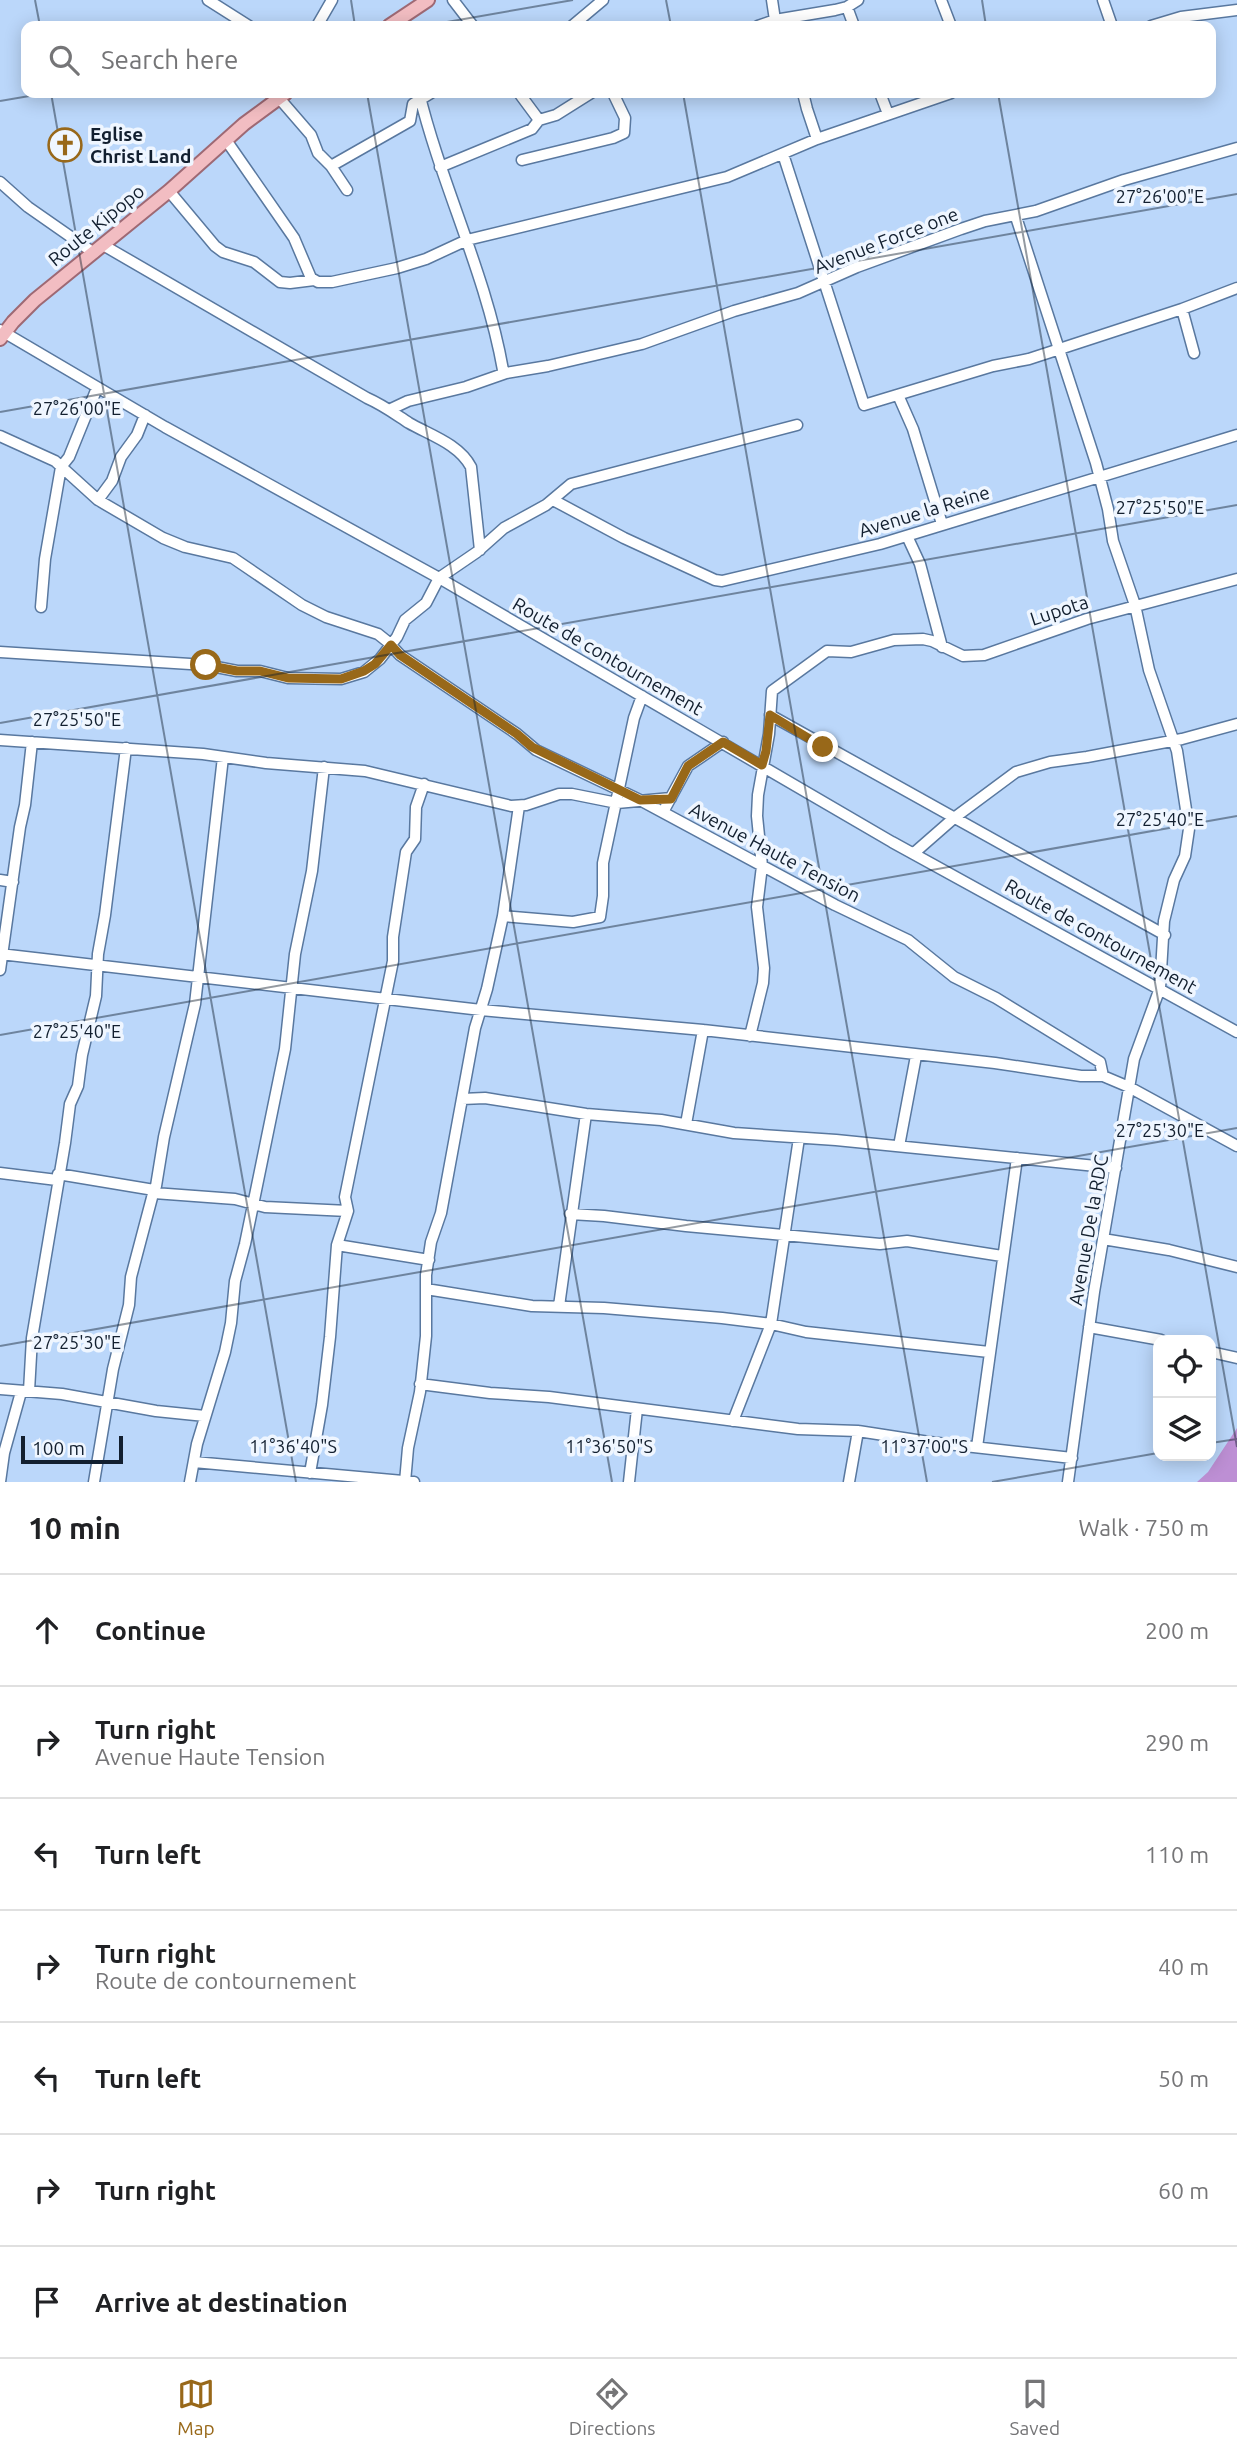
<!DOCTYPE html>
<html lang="en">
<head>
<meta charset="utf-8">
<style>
  body { margin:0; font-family:Ubuntu,sans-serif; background:#f6f6f6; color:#202124 }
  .controls { position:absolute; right:21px; bottom:21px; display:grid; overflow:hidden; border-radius:14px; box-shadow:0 4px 18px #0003 }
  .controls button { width:63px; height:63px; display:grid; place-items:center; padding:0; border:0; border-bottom:2px solid #e0e0e0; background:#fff; color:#202124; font:35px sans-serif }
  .scale { position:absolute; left:21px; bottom:18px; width:102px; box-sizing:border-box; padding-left:7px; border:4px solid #121f2f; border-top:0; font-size:19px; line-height:24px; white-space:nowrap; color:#121f2f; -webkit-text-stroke:5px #eff6ff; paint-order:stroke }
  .stop { position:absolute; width:21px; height:21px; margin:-16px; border:5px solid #986819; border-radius:50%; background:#fff }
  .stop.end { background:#986819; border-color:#fff; box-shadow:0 2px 7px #0008 }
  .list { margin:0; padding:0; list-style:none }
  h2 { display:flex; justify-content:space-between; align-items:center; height:91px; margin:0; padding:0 28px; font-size:30px }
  h2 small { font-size:23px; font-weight:400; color:#757577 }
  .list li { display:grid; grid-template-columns:46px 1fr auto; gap:21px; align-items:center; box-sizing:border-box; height:112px; padding:0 28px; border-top:2px solid #e0e0e0 }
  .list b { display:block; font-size:26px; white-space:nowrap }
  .list p { margin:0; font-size:23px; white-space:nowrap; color:#757577 }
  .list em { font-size:23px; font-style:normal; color:#757577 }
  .icon { flex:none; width:38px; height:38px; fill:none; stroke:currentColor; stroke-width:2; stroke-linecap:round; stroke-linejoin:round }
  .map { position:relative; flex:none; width:1237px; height:1482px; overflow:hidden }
  .search { position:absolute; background:#fff; box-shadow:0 4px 18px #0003; left:21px; right:21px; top:21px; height:77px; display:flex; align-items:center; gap:18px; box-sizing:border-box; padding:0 24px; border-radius:14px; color:#757577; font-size:26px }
  .sheet { height:875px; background:#fff }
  nav { display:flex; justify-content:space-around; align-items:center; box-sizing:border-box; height:98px; border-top:2px solid #e0e0e0; background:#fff; font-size:19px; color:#757577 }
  nav a { display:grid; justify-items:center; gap:4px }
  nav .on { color:#986819 }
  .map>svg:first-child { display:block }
  .green { fill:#bd8fd4 }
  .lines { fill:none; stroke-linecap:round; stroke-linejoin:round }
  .minor-casing { stroke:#59789f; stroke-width:13 }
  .major-casing { stroke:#9e6974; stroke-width:16 }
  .minor { stroke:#fff; stroke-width:10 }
  .major { stroke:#f2bdc2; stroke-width:12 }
  .route { stroke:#986819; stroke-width:9 }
  .ticks { fill:none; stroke:#121f2f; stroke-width:2; stroke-opacity:0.45 }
  .labels { text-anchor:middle; stroke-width:7; stroke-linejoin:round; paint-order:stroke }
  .poi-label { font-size:19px; font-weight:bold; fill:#121f2f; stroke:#eff6ff; text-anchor:start }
  .street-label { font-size:19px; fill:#121f2f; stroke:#eff6ff }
  .ticks-label { font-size:18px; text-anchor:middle; fill:#121f2f; stroke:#eff6ff; stroke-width:7; stroke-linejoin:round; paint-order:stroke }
</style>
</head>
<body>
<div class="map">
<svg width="1237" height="1482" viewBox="0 0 1237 1482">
  <rect width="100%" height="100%" fill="#bbd7fa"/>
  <path class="green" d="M1237,1428V1482H1197L1208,1472Z"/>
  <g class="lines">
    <defs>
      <path id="minor" d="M208,0L249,26
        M453,0L473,26
        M941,0L951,26
        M1103,0L1112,26
        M847,7L854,26
        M775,20L835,10L847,7L858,0
        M317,26L332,0
        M572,26L603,0
        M758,26L775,20L772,0
        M1151,26L1181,17L1237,10
        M419,93C442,187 486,274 503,370L506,373
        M519,93L539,120L556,115L591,93
        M803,93L807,109L817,139
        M880,93L888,114
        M279,98L311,135L318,153L331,166L347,190
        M226,140L294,238L311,278L318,282H332L397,268L426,259L467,240L727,177L817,139L951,93
        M783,154L864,405L993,366L1029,359L1182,309L1237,288
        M522,160L613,138L624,133L625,118L613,93
        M331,166L410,121L413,104L431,93
        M440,167L532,129L539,120
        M0,182L28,207L94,253
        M169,191L215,246L223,252L254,262L280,282L290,283L314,280
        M1016,217L1096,463L1108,509L1113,541L1135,605L1149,670L1177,751L1189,829L1185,856L1174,880L1164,921L1160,988L1134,1059L1094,1292L1068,1482
        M103,245L367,398C383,405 395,414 409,423C430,435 459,444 471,467L480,550
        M1182,309L1194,353
        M0,330L165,427L439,578L892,842L1237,1032
        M898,395L913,429L942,524
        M391,409L408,401L466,387L506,373L548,366L642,344L734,311L798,293L857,267L961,229L985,221L1036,211L1124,180L1237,148
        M0,436L55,461L98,500L163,538L185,547L233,558L302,605L326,617L378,634L388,642L400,655L517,734L536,750L640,800L835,905L908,940L954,977L996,998L1100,1062L1103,1076L1129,1087L1237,1146
        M98,500L112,481L121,457L137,435L145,415
        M553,500L624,538L715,580L722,581L880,544L1237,435
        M907,536L920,564L942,647
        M41,607L45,559L61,467L69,457L97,388
        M0,652L206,665L237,671H260L288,678L341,679L364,672L380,659L397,637L405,620L426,603L439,578L477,552L504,528L546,505L571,484L797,425
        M770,715L1165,935
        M0,740L203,754L266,763L365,771L511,806L526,805L559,794H572L617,803L671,798
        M663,812L688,766L723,742
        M914,853L954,818L1016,772L1050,762L1087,757L1182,739L1237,724
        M0,880L13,882
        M503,916L519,806
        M0,954L481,1010L703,1030L995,1063L1081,1076H1103
        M0,970L20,827L25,805L32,742
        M750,1036L763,983L764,968L757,907L762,866L757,816L758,795L769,734L772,691L827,651L851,652L894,640L923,639L932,641L963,656L984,655L1087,619L1237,579
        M462,1099L485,1098L586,1114L661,1120L734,1133L836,1140L1116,1168
        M686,1124L703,1030
        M899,1146L916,1056
        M0,1173L57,1180
        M58,1174L154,1190L156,1186L164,1137L195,1004L223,757
        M154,1193L235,1199L265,1207L348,1211
        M570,1214L604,1216L686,1226L880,1244L907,1241L1002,1256
        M1103,1239L1169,1250L1237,1267
        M337,1245L429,1260
        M426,1289L532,1306L604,1308L722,1318L771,1324L806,1332L989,1352
        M559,1306L586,1114
        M1089,1327L1161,1340
        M1211,1352L1237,1358
        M420,1384L490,1393L549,1397L798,1429L858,1431L929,1442L1072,1458
        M0,1389L62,1394L156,1411L205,1416
        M29,1391L32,1338L65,1143L70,1104L78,1086L82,1055L96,996L98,954L105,915L126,748
        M733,1421L771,1324L799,1138
        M977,1447L1017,1158
        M194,1462L414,1482
        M310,1473L322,1405L330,1337L337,1245L348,1211L345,1197L393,961V937L406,852L415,839L416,807L424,784
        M0,1482L4,1453L21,1392
        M94,1482L113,1369L129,1305L131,1277L154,1190
        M190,1482L197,1444L225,1352L231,1323L235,1281L245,1244L285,1049L295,954L312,871L324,767
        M405,1482L408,1448L420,1392L426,1336V1275L431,1242L441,1213L475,1028L487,989L503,916L573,922L600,917L603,896V863L634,718L642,696
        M629,1482L637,1409
        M849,1482L858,1431"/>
      <path id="major" d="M389,26L428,0
        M0,339L13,322L35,300L169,191L244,124L286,93"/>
    </defs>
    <use href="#minor" class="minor-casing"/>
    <use href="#major" class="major-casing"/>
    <use href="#minor" class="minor"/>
    <use href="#major" class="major"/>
  </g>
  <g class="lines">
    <path class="route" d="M206,665L237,671H260L288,678L341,679L364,671L375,664L391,645L400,655L517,734L532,747L640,800L671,799L688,766L723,742L762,765L766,751L770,715L823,747"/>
  </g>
  <path class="ticks" d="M35,0L40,26M351,0L355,26M666,0L671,26M982,0L986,26M424,26L573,0M51,93L296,1482M367,93L612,1482M683,93L927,1482M998,93L1237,1447M0,101L47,93M0,412L1237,194M0,723L1237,505M0,1035L1237,816M0,1346L1237,1128M1211,1443L1237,1439M992,1482L1158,1453"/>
  <defs>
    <symbol id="church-ring" viewBox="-11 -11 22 22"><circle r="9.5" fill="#eff6ff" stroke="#986819" stroke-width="1.5"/><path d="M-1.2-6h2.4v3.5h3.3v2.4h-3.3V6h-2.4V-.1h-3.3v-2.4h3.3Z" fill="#986819"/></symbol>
  </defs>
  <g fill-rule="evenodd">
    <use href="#church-ring" x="46" y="126" width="38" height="38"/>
  </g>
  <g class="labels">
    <g class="poi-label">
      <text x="90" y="141">Eglise<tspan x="90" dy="22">Christ Land</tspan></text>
    </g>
    <g class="street-label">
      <text transform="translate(96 225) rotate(-39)" y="7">Route Kipopo</text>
      <text transform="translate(886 240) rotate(-21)" y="7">Avenue Force one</text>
      <text transform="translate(924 511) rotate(-17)" y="7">Avenue la Reine</text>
      <text transform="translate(1059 610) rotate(-18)" y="7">Lupota</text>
      <text transform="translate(608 656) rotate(30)" y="7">Route de contournement</text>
      <text transform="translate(775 852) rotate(28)" y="7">Avenue Haute Tension</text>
      <text transform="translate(1101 936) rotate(29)" y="7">Route de contournement</text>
      <text transform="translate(1088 1230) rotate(-80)" y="7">Avenue De la RDC</text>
    </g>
  </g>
  <g class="ticks-label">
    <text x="1160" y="203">27°26'00"E</text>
    <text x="77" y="415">27°26'00"E</text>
    <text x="1160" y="514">27°25'50"E</text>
    <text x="77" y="726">27°25'50"E</text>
    <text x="1160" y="826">27°25'40"E</text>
    <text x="77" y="1038">27°25'40"E</text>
    <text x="1160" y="1137">27°25'30"E</text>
    <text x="77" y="1349">27°25'30"E</text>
    <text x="293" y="1453">11°36'40"S</text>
    <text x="609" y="1453">11°36'50"S</text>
    <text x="924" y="1453">11°37'00"S</text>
  </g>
</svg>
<div class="controls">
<button><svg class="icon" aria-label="locate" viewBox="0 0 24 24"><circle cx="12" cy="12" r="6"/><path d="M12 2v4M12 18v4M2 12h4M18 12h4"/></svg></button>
<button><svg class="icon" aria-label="layers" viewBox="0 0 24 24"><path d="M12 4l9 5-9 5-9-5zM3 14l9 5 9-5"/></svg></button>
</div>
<div class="scale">100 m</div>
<div class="stop" style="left:206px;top:665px"></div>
<div class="stop end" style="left:823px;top:747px"></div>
<div class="search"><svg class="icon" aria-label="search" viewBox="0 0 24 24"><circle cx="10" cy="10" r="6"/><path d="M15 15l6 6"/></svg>Search here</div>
</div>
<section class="sheet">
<h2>10 min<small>Walk · 750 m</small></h2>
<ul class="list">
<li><svg class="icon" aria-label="ahead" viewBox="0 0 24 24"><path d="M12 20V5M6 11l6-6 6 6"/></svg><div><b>Continue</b></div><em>200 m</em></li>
<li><svg class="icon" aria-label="right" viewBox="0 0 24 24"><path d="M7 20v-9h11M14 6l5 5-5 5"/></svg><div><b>Turn right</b><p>Avenue Haute Tension</p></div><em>290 m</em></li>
<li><svg class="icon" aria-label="left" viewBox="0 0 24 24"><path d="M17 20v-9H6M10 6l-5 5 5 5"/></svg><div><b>Turn left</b></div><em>110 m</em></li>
<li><svg class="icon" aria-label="right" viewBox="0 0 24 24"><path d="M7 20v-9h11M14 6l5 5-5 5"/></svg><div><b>Turn right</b><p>Route de contournement</p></div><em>40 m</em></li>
<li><svg class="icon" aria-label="left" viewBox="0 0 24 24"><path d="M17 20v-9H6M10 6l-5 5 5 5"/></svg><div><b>Turn left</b></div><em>50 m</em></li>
<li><svg class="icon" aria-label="right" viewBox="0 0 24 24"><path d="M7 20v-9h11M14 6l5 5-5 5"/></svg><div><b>Turn right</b></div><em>60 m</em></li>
<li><svg class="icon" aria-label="arrive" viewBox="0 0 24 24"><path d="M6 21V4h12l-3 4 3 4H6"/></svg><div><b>Arrive at destination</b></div></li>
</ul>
</section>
<nav>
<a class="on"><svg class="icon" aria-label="map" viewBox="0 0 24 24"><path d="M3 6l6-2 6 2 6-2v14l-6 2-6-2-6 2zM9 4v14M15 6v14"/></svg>Map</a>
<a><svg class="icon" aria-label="directions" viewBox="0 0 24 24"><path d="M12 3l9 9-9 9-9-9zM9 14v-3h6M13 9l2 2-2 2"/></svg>Directions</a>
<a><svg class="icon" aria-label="saved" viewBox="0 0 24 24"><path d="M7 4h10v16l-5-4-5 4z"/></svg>Saved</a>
</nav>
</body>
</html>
